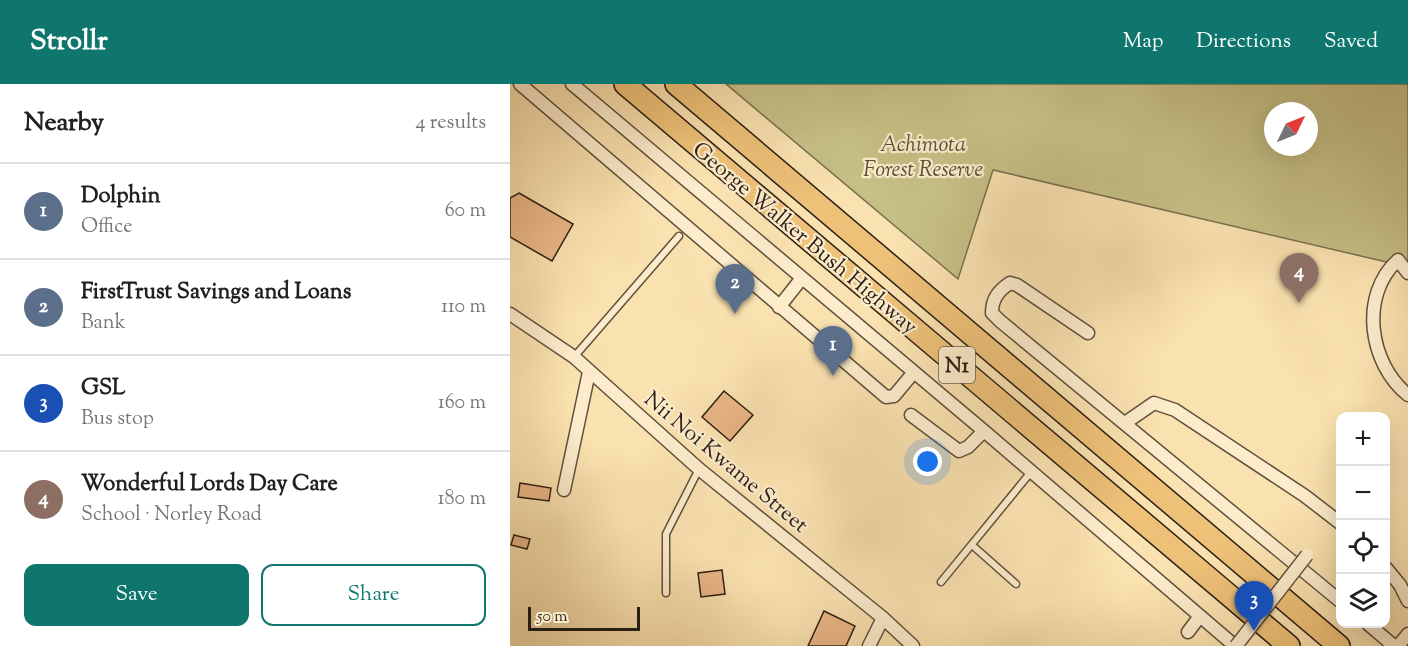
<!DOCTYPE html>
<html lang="en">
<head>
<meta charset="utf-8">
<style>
  body { margin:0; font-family:"Sorts Mill Goudy",serif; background:#f2f2f2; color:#202124 }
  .controls { position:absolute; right:18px; bottom:18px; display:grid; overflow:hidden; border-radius:12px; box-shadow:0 6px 24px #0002 }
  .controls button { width:54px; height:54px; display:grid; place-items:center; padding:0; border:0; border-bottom:2px solid #e0e0e0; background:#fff; color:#202124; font:30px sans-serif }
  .compass { position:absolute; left:754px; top:18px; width:54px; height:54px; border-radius:50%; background:#fff; box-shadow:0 6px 24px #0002; rotate:47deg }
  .scale { position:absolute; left:18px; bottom:15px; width:112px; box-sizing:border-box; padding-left:6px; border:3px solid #2b1f15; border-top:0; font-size:16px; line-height:21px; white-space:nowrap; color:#2b1f15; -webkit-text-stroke:4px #fceccc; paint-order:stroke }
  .you { position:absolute; left:418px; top:378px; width:21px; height:21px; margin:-15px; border:4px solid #fff; border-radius:50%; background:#1a73e8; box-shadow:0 0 0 9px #1a73e833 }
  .badge { display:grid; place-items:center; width:39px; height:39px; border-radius:50%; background:#0f766e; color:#fff; font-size:20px; font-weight:700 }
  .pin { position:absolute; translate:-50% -50px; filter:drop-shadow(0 2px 3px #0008) }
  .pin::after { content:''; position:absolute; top:32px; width:21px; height:18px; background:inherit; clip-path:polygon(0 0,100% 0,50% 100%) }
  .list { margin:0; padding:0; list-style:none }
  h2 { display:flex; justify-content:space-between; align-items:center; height:78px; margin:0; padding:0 24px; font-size:26px }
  h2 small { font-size:20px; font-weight:400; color:#757577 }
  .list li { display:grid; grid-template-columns:39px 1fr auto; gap:18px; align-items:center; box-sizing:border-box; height:96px; padding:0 24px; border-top:2px solid #e0e0e0 }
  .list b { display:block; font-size:22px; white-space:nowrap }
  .list p { margin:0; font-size:20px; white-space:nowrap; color:#757577 }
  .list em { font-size:20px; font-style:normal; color:#757577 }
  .actions { display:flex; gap:12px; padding:18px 24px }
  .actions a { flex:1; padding:14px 0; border:2px solid #0f766e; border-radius:12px; text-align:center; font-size:21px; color:#0f766e }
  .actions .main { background:#0f766e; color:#fff }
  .icon { flex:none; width:33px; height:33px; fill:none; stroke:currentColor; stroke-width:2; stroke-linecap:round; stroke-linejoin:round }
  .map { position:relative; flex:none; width:898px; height:562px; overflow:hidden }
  header { display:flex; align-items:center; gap:36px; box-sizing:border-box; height:84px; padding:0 30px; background:#0f766e; color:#fff }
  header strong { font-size:28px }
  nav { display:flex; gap:33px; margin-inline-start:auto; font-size:21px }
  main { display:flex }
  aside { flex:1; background:#fff }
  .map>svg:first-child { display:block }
  .green { fill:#c6c086; stroke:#78704e; stroke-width:1.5; fill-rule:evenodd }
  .building { fill:#eab687; stroke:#2b1f15; stroke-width:1.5 }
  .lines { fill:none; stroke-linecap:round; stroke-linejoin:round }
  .lane-casing { stroke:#5f503c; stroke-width:9 }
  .street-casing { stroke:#5f503c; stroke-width:15 }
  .highway-casing { stroke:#2b1f15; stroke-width:24 }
  .lane { stroke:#fceccc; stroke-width:6 }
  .street { stroke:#fceccc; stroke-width:12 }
  .highway { stroke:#edc178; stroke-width:21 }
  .street-bridge-casing { stroke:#5f503c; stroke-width:15; stroke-linecap:butt }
  .street-bridge { stroke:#fceccc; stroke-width:12 }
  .labels { text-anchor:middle; stroke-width:4.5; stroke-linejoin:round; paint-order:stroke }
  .shield { fill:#fceccc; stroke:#6a5c4c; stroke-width:1.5 }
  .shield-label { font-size:21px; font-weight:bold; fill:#2b1f15 }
  .park-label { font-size:22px; font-style:italic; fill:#5a4f37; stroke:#fceccc }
  .street-label { font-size:22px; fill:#2b1f15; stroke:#fceccc }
</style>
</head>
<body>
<header>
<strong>Strollr</strong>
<nav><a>Map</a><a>Directions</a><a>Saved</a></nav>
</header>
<main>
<aside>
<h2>Nearby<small>4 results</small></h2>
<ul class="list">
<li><span class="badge" style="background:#5c6f8a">1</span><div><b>Dolphin</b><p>Office</p></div><em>60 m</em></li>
<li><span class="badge" style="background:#5c6f8a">2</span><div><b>FirstTrust Savings and Loans</b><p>Bank</p></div><em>110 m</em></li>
<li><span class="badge" style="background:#1a4fb4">3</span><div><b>GSL</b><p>Bus stop</p></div><em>160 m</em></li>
<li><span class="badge" style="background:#8d6e63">4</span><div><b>Wonderful Lords Day Care</b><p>School · Norley Road</p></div><em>180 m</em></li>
</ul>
<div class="actions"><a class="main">Save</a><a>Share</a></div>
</aside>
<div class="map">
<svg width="898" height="562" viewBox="0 0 898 562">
  <rect width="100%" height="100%" fill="#fae2b0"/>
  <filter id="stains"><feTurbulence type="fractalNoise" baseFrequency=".00333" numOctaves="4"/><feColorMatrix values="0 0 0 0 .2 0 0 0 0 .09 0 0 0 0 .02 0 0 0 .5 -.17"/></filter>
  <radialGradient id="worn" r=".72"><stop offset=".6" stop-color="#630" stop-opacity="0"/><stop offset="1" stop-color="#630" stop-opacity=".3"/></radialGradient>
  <path class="green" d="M216,0H898V183L483,86L448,195ZM763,27H799V63H763Z"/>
  <path class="building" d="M9,109L63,140L42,177L0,153V114Z
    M214,307L243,331L220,357L192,333Z
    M10,399L41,404L39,417L8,413Z
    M4,451L20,455L17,465L1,461Z
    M212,486L215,510L191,513L188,489Z
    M314,527L345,542L336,562H298Z"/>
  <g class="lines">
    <defs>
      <path id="lane" d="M64,273L169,152
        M462,461L506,500
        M431,498L521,388
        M156,509V450L189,385"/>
      <path id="street" d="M10,0L376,313L384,312L404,288
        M62,0L474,347L725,562
        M898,189L888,176C849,211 859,280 898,311
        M269,223L292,194
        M0,230L64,273L189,385L373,534L403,562
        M578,249L507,201L500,199C488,207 482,215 482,229L490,237L830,517
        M401,331L449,367L458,363L474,347
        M615,339L644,319L665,326L795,412L830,439
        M54,406L79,288
        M876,484L890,501L898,517
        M858,540L884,562
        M678,548L690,532
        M359,562L373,534
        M888,562L898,550"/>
      <path id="highway" d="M115,0L779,562
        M166,0L829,562"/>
    </defs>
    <use href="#lane" class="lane-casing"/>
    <use href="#street" class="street-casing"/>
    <use href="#highway" class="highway-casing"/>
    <use href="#lane" class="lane"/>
    <use href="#street" class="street"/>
    <use href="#highway" class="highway"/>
    <defs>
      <path id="street-bridge" d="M726,562L797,471"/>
    </defs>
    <use href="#street-bridge" class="street-bridge-casing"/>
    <use href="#street-bridge" class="street-bridge"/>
  </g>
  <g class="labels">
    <rect class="shield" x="429" y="263" width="36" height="36" rx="4.5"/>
    <g class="shield-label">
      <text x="447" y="288">N1</text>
    </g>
    <g class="park-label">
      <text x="413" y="67">Achimota<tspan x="413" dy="25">Forest Reserve</tspan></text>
    </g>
    <g class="street-label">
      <text transform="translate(296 153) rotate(40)" y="8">George Walker Bush Highway</text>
      <text transform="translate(217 377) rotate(40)" y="8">Nii Noi Kwame Street</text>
    </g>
  </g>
  <rect width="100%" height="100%" filter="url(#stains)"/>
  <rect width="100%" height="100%" fill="url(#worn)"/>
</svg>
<div class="controls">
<button>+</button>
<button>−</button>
<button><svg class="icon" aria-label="locate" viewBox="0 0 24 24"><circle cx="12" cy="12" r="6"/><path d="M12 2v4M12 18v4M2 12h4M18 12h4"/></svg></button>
<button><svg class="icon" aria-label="layers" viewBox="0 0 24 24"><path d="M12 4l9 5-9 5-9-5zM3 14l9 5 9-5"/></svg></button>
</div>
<svg class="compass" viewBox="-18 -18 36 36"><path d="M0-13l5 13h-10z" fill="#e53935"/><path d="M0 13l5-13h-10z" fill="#757577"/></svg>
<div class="scale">50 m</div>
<div class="you"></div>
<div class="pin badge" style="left:323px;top:292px;background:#5c6f8a">1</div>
<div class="pin badge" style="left:225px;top:230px;background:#5c6f8a">2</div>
<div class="pin badge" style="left:744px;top:547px;background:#1a4fb4">3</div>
<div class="pin badge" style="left:789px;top:219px;background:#8d6e63">4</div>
</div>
</main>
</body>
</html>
